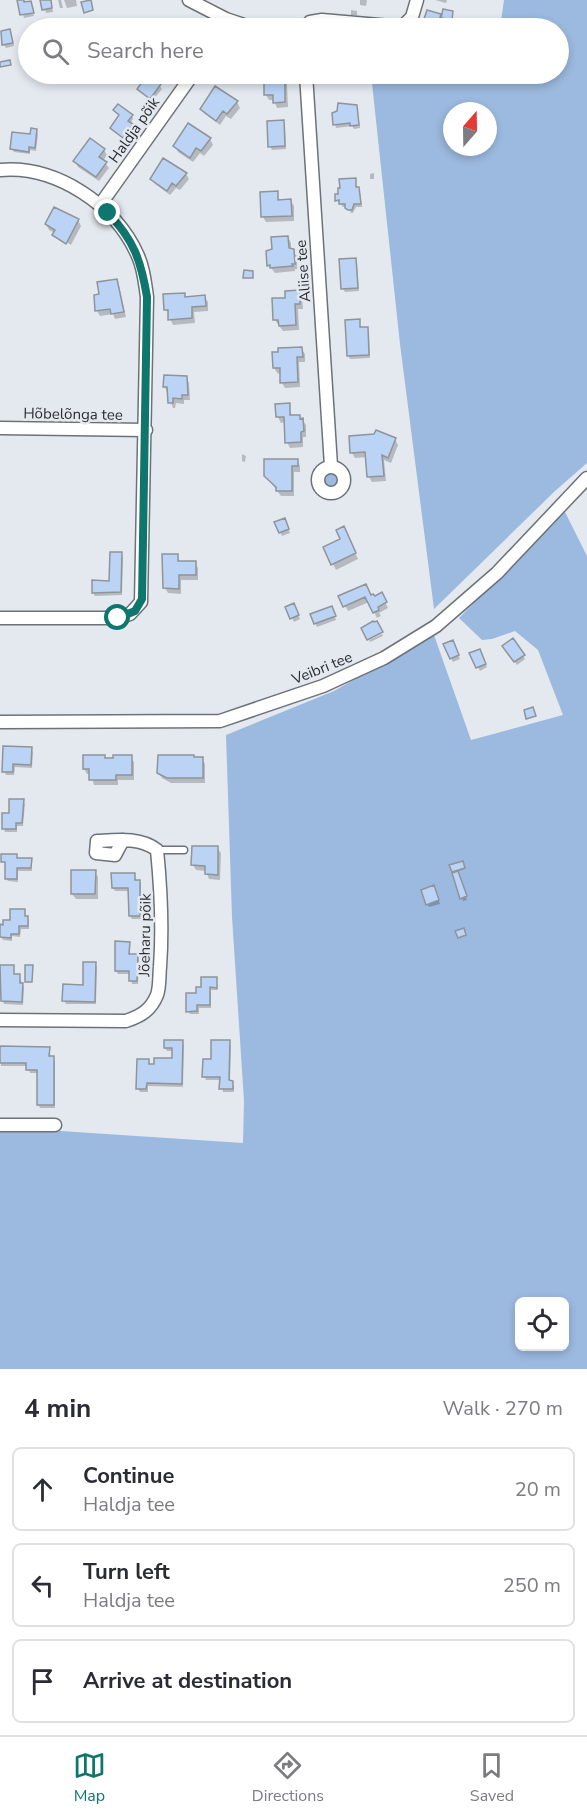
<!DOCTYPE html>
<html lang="en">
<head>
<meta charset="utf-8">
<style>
  body { margin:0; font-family:"Nunito Sans",sans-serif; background:#f2f2f3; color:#2b2b33 }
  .controls { position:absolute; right:18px; bottom:18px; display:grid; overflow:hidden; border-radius:9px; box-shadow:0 3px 9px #0003 }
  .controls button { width:54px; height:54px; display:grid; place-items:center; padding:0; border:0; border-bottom:2px solid #e1e1e2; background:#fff; color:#2b2b33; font:30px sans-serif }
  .compass { position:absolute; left:443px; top:102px; width:54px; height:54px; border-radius:50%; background:#fff; box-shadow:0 3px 9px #0003; rotate:20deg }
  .stop { position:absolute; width:18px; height:18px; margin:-14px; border:4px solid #0f766e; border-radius:50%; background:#fff }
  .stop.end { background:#0f766e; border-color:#fff; box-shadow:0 2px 6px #0008 }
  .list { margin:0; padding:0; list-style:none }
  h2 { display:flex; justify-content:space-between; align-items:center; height:78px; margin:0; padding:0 24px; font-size:26px }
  h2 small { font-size:20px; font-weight:400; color:#7c7c81 }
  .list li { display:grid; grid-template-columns:39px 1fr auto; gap:18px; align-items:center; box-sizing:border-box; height:84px; margin:0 12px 12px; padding:0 12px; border:2px solid #e1e1e2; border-radius:9px }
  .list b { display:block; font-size:22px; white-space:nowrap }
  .list p { margin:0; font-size:20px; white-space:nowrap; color:#7c7c81 }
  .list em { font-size:20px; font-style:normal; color:#7c7c81 }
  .icon { flex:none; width:33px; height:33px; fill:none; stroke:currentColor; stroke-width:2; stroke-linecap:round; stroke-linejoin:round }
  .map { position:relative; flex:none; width:587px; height:1369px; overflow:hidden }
  .search { position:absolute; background:#fff; box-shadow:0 3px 9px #0003; left:18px; right:18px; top:18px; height:66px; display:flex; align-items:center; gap:15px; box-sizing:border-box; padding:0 21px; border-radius:33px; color:#7c7c81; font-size:22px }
  .sheet { height:366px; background:#fff }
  nav { display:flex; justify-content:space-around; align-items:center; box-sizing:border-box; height:84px; border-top:2px solid #e1e1e2; background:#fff; font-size:16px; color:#7c7c81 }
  nav a { display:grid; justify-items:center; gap:3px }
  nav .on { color:#0f766e }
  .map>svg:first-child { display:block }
  .green { fill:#9cb9df; fill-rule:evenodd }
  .shadow { fill:#0003 }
  .building { fill:#bbd4f5; stroke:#8f949a; stroke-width:1.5 }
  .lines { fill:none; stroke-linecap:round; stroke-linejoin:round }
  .lane-casing { stroke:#6d7278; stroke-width:9 }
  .street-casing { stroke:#6d7278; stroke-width:15 }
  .lane { stroke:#fff; stroke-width:6 }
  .street { stroke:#fff; stroke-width:12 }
  .route { stroke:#0f766e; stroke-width:8 }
  .labels { text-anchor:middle; stroke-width:5; stroke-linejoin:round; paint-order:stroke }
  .street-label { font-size:15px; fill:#2b2d30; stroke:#e4e9f0 }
</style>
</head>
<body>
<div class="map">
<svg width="587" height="1369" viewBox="0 0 587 1369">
  <rect width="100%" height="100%" fill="#e4e9f0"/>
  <path class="green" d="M504,0H587V463L555,491L434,609L400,344L371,74H558V28H500ZM452,111H488V147H452Z
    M321 480a10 10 0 1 1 20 0a10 10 0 1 1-20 0Z
    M564,510L587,556V1369H0V1127L243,1143L244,1101L232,917L226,735L334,691L434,635L471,740L563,715L538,650L515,631L492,639L482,640L459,618ZM520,1302H564V1346H520Z"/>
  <path class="shadow" d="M19,0H23L25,4L30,3L34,16L24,18Z
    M42,0H51L53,12L46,13Z
    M58,0H61L63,8H60Z
    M64,0H76L77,6L67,8Z
    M360,0H367L366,6L360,5Z
    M435,0H447L446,3Z
    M351,10L357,11V15H351Z
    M428,11L440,15L443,19L439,28H423Z
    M11,34L14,46L6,48L4,45Z
    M28,57V62L25,63L23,58Z
    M145,74H155L163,81L160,86L162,89L152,101L139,89L148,76Z
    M281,74L287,84L288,107L277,108L274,100H269L266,95Z
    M237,102L240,108L231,119L226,116L220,125L205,114L201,109Z
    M357,106L360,128L354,129L352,126L336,128L335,124Z
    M115,110L132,116L133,119L130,124L134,128L125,141L112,128L120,116Z
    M283,122L285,125L286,149L272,150L270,146Z
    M188,125L210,139L213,145L204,156L200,153L193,162L178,152L175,146Z
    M36,131L38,134L36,151L30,150V154L14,152L12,149Z
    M104,150L107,155L103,161L109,168L99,181L78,167L75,161Z
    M374,173V179H370V174Z
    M186,174L189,179L180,190L176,188L170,195L155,184L151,179Z
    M355,179L357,189L360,192L362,207H356L353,213H351L348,207H343L337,200Z
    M277,193L280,201H291L294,206V221L266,222L263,217Z
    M78,220L81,226L71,245L56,235V238L55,233L49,230L46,224Z
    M288,237L291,243V250L297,256V269H295V271L275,273L269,265Z
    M356,260L357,263L359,291L345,292L343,289Z
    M116,281L119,286L126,317L115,319L113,314L100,316L97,311Z
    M299,292L302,297L303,309H298L299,330L283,331L275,320L287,299Z
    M184,294L187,298L204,297L208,302V311L194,312L195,323L173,325L166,309Z
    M359,321L361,328H367L369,332L370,358L350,359L348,355Z
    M301,349L305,354V362H299L300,387L285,388L282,383L281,373L278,374L274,368V353Z
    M165,377H186L189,383L190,400H184V404L176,403L175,408H173L165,387Z
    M277,405H289L292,417L299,416L302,420L306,425V437H303V447L290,448L287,442L285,422L281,423L278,417Z
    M395,439L398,445L391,463L384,460L386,481L372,482L369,477L367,457L355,458L352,453Z
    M242,454L246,456L245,462L242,461Z
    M297,460L300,466V472H294V496H281L265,475Z
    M276,523H286L290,533L282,536Z
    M346,534L358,559L336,570L325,548L342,540Z
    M121,554L123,557L122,595L95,596L93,593L111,582Z
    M177,555L180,562L195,563L198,568V580H181V594L168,593L165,588Z
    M340,597H371L384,600L388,608L379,613L381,616L377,618L369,602L348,611Z
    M287,607L295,608L300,619L294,622Z
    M333,611L336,620L317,627L312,615Z
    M382,634L383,636L370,642L369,640Z
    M513,640L525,659L517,665L504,646Z
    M454,645L460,659L453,662L451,658Z
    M479,650L487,667L480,671L471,654Z
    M31,749L33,752L32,768L15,767L14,775H6L4,771Z
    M104,756L106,759L131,757L134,762V780H118V785H94L91,774H87L84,769Z
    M202,759L205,764V783H171L162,778L158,772Z
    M23,801L25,804L23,826H17V832H5L4,829L10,815Z
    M217,848L221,853L220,880L209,879L206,871L196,870L193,865Z
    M17,856L19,860H31L32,871H18V882L8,881L6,878V865L3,861Z
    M462,863L464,869L457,872L467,900L463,901L453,871Z
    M95,872L98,877V899H76L72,894Z
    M134,874L136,881H139L141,884V919H132L130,916V891H115L113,888Z
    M435,890L440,904L429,907L427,904Z
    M24,911L29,921V929H21L20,937L12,936V941L3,940L1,937L5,926Z
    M129,943L130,956H137L139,959L138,984H132L130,974H118L116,971Z
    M95,964L97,967L96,1004H66L64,1000L84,986Z
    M0,966L13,967L15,976H19L24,988L23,1005L4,1004L2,999H0Z
    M216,978L218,990H211V1008H199V1014H190L188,1011L197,994Z
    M182,1042L184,1045L183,1087L148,1086V1092H140L138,1089L148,1061L150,1064L156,1066L174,1060V1051H167L165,1048Z
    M229,1042L231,1045L230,1082L234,1085V1092H223L221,1080H206L204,1076L212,1061Z
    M0,1048H49L51,1058H53L55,1061V1108H40L38,1104V1073H30L28,1066H1Z"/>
  <path class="building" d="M17,0H24V2L31,1L34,13L20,15Z
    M40,0H51L52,8L42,10Z
    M91,0L93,10L84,13L81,2Z
    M443,9L453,11L452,20L441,18Z
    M427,10L441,14L437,28H421Z
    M10,29L13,43L2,45L1,31Z
    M10,60L11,65L0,67V62Z
    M145,74H158L163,77L159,83L161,84L150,99L137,89L147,75Z
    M264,74H282V77H285V102L273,103V95H264Z
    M215,86L238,101L227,114L223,111L216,121L200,109Z
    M338,103L357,105L359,125L350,126V123L333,125L332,113L337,111Z
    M118,104L133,115L128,121L133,124L123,138L110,128L119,115L113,110Z
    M284,120L285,146L268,147L267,121Z
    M188,123L211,138L201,151L196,148L190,158L173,146Z
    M31,128L37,129L35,148L29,147V152L10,149L12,132L30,134Z
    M90,138L105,149L99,157L107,162L96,177L73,161Z
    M163,158L187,173L176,186L172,183L167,191L150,179Z
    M356,178V187H359L361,204H354L352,210H348L345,208V204H339V200L335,201V194H338V188H340L339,179Z
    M278,191V200L291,199L292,216L261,217L260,192Z
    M54,207L79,219L66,244L52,235L55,230L45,224Z
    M288,236L289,248L294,249L295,264H292L293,266L270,268V265L267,266L266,251L272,249L271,237Z
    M356,258L358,288L341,289L339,259Z
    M244,270L253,271V278H243Z
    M117,279L124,312L111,314L110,309L95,311L94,295L99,294L97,282Z
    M300,290V304H295L296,325L279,326L278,320H273L272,298H285V291Z
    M185,293V297L205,295L206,306L192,307V318L168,320V310H164L163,294Z
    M360,319V327H368L369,355L347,356L345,320Z
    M302,347L303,357H297L298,382L280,383V368H273L272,352H278V348Z
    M164,375L187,376L188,395H182V399L173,398V403H168L167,387H163Z
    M290,403V415H300V419L303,418L304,431L301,432V442L285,443L284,417H276L275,404Z
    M376,430L396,438L388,458L382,455L384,476L367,477L365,452L350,453L349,436L374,434Z
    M264,459H298V466H292V491H276V487L264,476Z
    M285,518L289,529L279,533L274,522Z
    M344,526L356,553L331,565L323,547L340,539L336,530Z
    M110,552H122L121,592L92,593V580L109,581Z
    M162,554H178V561H196V575H179V589L163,588Z
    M366,584L371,595L373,594L375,596L382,592L387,602L378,607L379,610L373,613L365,597L343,607L338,596Z
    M294,603L299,615L290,619L285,607Z
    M332,606L336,616L314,624L310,614Z
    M373,621L374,622L377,621L383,632L367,640L361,628Z
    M513,638L525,655L514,662L502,646Z
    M453,640L459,655L450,659L443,644Z
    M480,649L486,664L476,668L469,653Z
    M533,707L536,716L526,719L524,710Z
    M3,746L32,747L31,765L13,764V772H2Z
    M83,755H105V758H113V755H132V775H116V780H89V769H83Z
    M158,755H194V757H203V778H167L157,773Z
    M9,799H24L22,823H16V829H2V813H9Z
    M192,846H218V875L205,874V866L191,865Z
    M1,854H17V858H32L31,868H17V879H5V862H1Z
    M463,861L465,868L452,872L449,865Z
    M71,870H96L95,894H71Z
    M458,871L467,896L460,899L452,873Z
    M111,873H135V880H140V916H129L128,888H112Z
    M434,885L439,900L426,905L421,890Z
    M10,909H25V916H28V926H19V934H11V938L0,937V924L3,925V920H10Z
    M464,928L466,935L458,938L455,931Z
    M115,941L130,942L129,954H138L137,981H129V971H115Z
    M83,962H96L95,1002L62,1001L63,984L83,985Z
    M0,965H14V974H20V983H23L22,1002L1,1001Z
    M25,965H33L32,982H25Z
    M201,977H217V988L210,987V1005H197V1011L186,1012V993H196V987H201Z
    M164,1040H183L182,1084L147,1083L146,1089H136L137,1059H149V1064H154V1058H172V1048H164Z
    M211,1040H230L229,1080L233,1081V1089H219L220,1077H202L203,1059H211Z
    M0,1046L50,1047L49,1056H54V1105H37V1070H26V1063H0Z"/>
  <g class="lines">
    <defs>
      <path id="lane" d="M157,850H184"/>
      <path id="street" d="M189,0L226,19L253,28
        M306,28L310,22L322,20L402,27L412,17L417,0
        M306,74L331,466
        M0,170C56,165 116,205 138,256C144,269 145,283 147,297L141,602L130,614L118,618H0
        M100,205L193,74
        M0,428L146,430
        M318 480a13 13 0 1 1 26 0a13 13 0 1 1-26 0Z
        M0,722L220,721L323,686L384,658L436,626L497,573L587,478
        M0,1020L126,1021C141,1016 151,1010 157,995C160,987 159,976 160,967C163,926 161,890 157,850C140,837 117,840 97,841L96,853L115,855L123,840
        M0,1125H55"/>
    </defs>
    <use href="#lane" class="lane-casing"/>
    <use href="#street" class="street-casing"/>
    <use href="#lane" class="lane"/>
    <use href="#street" class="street"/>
  </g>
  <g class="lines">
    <path class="route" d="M108,213C134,240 141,261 147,297L142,599L135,611L118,618"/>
  </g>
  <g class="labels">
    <g class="street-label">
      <text transform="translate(134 130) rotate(-55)" y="5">Haldja põik</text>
      <text transform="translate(303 271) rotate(-94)" y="5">Aliise tee</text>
      <text transform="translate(73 414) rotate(1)" y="5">Hõbelõnga tee</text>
      <text transform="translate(322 668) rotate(-22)" y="5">Veibri tee</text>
      <text transform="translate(145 935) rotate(-89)" y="5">Jõeharu põik</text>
    </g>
  </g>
</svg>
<div class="controls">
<button><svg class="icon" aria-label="locate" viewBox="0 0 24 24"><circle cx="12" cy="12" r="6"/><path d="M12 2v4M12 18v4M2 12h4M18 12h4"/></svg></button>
</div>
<svg class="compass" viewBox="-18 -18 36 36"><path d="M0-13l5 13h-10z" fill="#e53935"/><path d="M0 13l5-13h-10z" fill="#7c7c81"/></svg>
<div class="stop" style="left:118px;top:618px"></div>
<div class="stop end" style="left:108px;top:213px"></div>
<div class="search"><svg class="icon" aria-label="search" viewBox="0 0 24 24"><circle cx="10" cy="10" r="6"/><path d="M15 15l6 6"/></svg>Search here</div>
</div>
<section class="sheet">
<h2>4 min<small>Walk · 270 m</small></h2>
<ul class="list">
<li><svg class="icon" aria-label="ahead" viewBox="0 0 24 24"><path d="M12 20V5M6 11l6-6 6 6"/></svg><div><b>Continue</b><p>Haldja tee</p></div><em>20 m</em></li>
<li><svg class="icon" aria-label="left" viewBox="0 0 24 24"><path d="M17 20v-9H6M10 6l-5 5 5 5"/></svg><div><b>Turn left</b><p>Haldja tee</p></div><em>250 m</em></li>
<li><svg class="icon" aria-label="arrive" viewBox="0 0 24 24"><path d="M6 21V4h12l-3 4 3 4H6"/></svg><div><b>Arrive at destination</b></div></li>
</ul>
</section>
<nav>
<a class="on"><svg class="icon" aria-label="map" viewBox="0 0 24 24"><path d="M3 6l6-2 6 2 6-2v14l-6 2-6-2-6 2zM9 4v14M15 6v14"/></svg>Map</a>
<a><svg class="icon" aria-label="directions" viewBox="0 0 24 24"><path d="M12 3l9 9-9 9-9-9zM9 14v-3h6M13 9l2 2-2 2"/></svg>Directions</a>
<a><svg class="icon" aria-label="saved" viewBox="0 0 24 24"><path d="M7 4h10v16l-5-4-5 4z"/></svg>Saved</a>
</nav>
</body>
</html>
